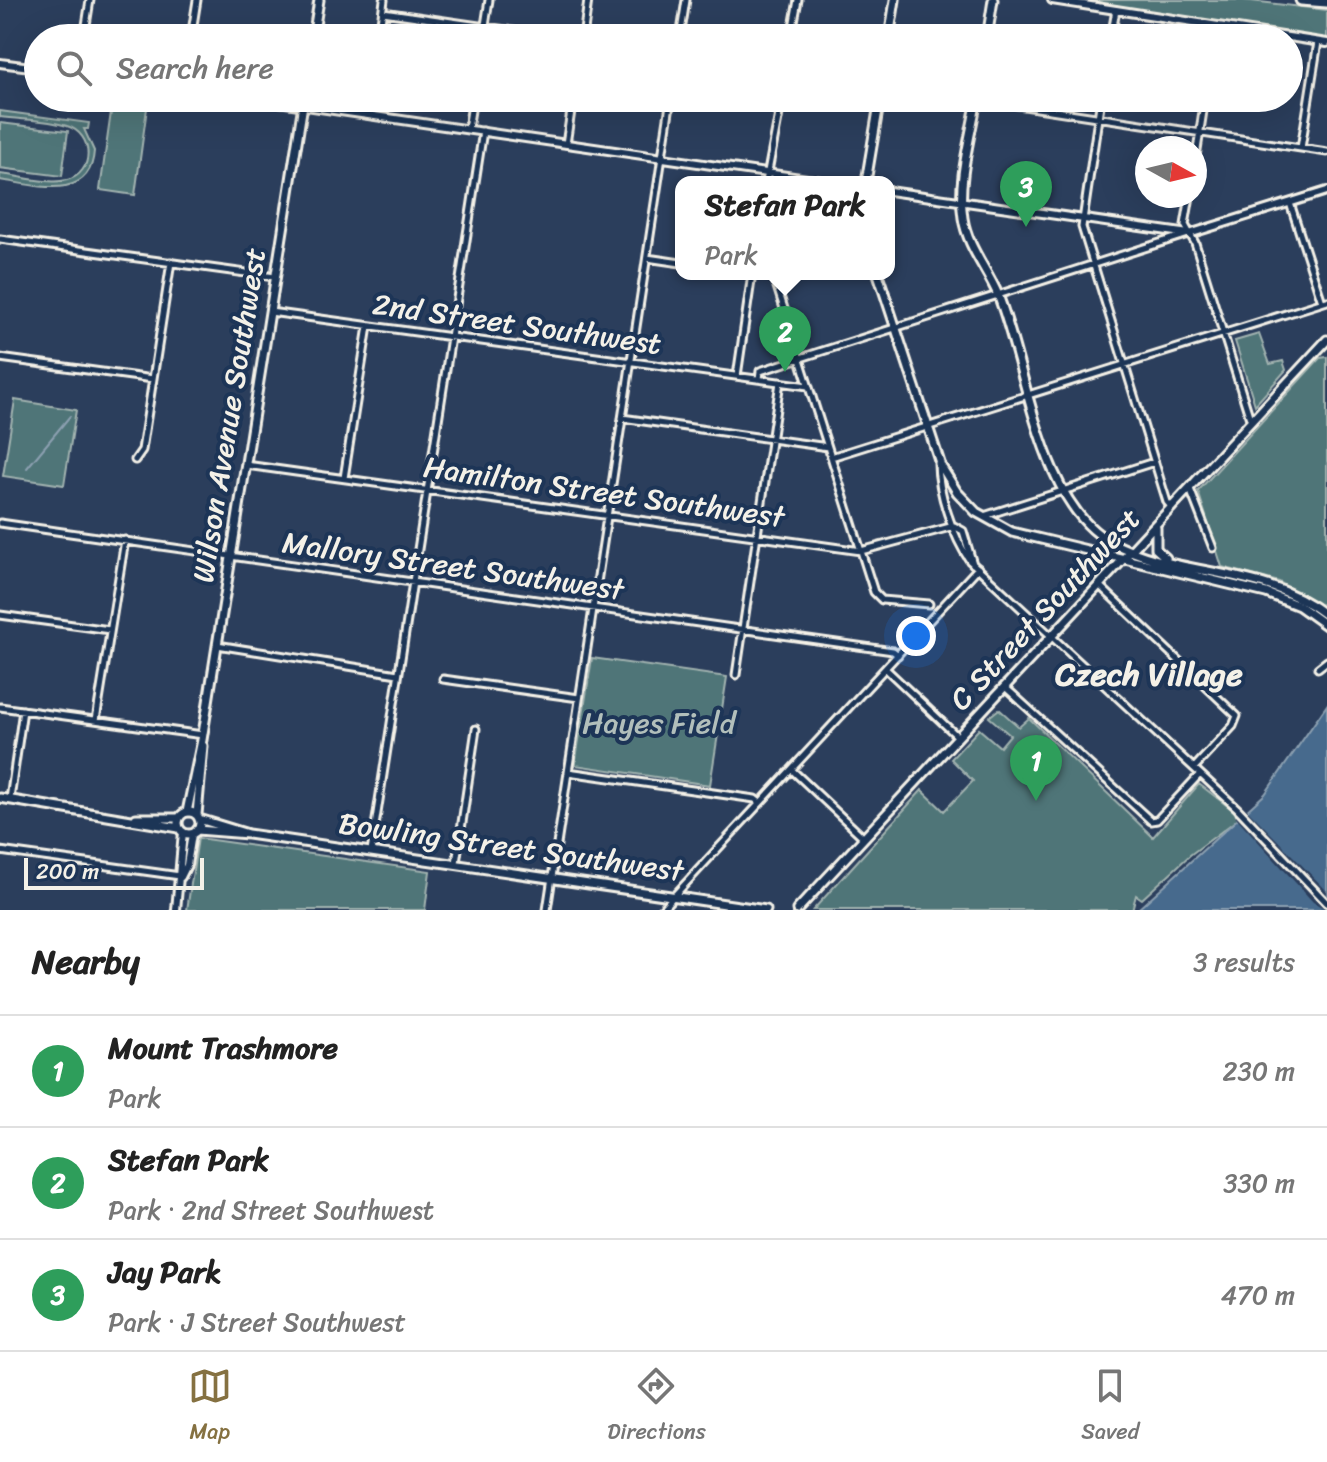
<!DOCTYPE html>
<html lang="en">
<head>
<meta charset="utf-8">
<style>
  body { margin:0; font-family:Sriracha,sans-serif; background:#f2f2f2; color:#222 }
  .compass { position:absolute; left:1135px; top:136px; width:72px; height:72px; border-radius:50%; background:#fff; box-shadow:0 8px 32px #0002; rotate:98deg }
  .scale { position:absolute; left:24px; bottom:20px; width:180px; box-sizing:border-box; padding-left:8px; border:4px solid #f4f1e8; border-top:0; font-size:22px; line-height:28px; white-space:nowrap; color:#f4f1e8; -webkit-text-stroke:6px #1d3557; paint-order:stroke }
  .you { position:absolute; left:916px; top:636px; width:28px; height:28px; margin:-20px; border:6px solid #fff; border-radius:50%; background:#1a73e8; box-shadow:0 0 0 12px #1a73e833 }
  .badge { display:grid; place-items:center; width:52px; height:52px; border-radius:50%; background:#857141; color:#fff; font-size:26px; font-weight:700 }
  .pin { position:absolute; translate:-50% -66px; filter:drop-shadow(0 2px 4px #0008) }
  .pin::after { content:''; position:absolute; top:42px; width:28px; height:24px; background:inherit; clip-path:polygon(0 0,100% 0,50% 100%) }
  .popup { position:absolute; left:675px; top:176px; width:220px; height:104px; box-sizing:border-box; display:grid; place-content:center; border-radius:16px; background:#fff; filter:drop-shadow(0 2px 6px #0005); font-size:26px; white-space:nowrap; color:#767676 }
  .popup b { font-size:30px; color:#222 }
  .popup::after { content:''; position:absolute; left:50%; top:100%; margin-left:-16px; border:16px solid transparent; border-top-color:#fff }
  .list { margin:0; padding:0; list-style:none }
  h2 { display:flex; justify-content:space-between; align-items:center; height:104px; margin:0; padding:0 32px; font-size:34px }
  h2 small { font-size:26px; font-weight:400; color:#767676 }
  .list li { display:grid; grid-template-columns:52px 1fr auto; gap:24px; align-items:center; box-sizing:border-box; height:112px; padding:0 32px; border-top:2px solid #e0e0e0 }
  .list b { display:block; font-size:30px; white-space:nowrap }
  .list p { margin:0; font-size:26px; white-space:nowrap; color:#767676 }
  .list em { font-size:26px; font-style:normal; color:#767676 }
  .icon { flex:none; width:44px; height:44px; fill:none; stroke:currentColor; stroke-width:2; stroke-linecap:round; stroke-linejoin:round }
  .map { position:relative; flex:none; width:1327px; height:910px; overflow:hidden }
  .search { position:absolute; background:#fff; box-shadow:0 8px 32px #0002; left:24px; right:24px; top:24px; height:88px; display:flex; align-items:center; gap:20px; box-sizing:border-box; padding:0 28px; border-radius:44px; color:#767676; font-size:30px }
  .sheet { height:440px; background:#fff }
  nav { display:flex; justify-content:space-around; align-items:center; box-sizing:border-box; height:112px; border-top:2px solid #e0e0e0; background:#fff; font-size:22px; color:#767676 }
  nav a { display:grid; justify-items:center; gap:4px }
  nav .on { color:#857141 }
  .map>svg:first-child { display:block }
  .green { fill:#4f7578; stroke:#a2b3b0; stroke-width:2 }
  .water { fill:#466a8d; stroke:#8ca0b1; stroke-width:2 }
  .pier { fill:#2b3e5c }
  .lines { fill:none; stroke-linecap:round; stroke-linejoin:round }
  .stream { stroke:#8ca0b1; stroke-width:2 }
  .minor-casing { stroke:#f4f1e8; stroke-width:11 }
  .tertiary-casing { stroke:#f4f1e8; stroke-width:12 }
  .secondary-casing { stroke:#f4f1e8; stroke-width:13 }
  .motorway-casing { stroke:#f4f1e8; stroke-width:15 }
  .minor { stroke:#1d3557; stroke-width:5 }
  .tertiary { stroke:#1d3557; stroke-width:6 }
  .secondary { stroke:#1d3557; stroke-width:7 }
  .motorway { stroke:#1d3557; stroke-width:9 }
  .labels { text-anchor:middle; stroke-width:8; stroke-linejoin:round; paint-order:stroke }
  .street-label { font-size:30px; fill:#f4f1e8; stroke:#1d3557 }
  .park-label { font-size:30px; fill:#b2bfbb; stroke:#1d3557 }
  .neighbourhood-label { font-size:32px; font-weight:bold; fill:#f4f1e8; stroke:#1d3557 }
</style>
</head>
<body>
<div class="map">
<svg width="1327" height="910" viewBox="0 0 1327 910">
  <rect width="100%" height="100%" fill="#2b3e5c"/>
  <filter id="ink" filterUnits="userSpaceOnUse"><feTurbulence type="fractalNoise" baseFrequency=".0125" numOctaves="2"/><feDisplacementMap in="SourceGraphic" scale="16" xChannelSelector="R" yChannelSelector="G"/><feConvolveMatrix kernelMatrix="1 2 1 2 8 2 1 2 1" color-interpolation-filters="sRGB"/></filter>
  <g filter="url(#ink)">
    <path class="green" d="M1079,0H1243L1327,10V39Z
      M113,98L148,101L135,195L100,190Z
      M0,111L89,123L88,129H84L94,151C91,203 34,185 0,180V174C20,176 48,185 67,180C95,173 94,134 67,126C47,119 21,120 0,117Z
      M0,123L68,131L62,176L0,168Z
      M1259,334L1270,364L1283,361L1286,370L1255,405L1235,341Z
      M1327,357V610L1279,582L1222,567L1198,491L1320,358Z
      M15,400L76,410L64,485L3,476Z
      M592,658L727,677L710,785L575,765Z
      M999,709L1019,727L1029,718L1153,837L1199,784L1234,811L1238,819L1190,855L1142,899L1136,895L1132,910H813L922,790L944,811L973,781L951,759L979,729L1000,747L1010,735L989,717Z
      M198,838L430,871L425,910H187Z"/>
    <path class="water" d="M1327,705V910H1137L1265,794Z"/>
    <path class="pier" d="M1245,807L1327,891V910L1313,902L1235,816Z"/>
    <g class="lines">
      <path class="stream" d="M27,468L70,416"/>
      <defs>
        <path id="minor" d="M383,12L561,38
          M84,38L90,0
          M191,38L197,0
          M379,38L384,0
          M483,38L489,0
          M583,38L588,0
          M680,38L686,0
          M791,38L798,0
          M1111,38L1116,10
          M1214,38L1216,26
          M971,98L1327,152
          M1101,98L1082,227L1167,502L1172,508
          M366,114L369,98
          M468,129L473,98
          M566,144L573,98
          M1301,148L1318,42
          M1195,163L1205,98
          M766,182L782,98
          M1190,196L1185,225L1195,243L1251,422
          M1290,203L1322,302
          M0,239L275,277
          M647,258L681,263
          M756,274L773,276
          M773,274L874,592L882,600L929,604
          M270,312L808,386
          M0,358L153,379
          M737,376L752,274
          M759,379L760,371L1188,234
          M622,418L828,447
          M831,457L1327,301
          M135,460L142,450L171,262
          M938,463C938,492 953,537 970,561L1237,808L1327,903
          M246,465L861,551L954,526L963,531L973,564
          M344,478L368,326
          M1190,489L1213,548
          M984,516L1154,462
          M0,523L893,651L898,655
          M1100,586L1237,716L1233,726L1194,768
          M0,615L110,630
          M217,645L398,674
          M1318,668L1327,661
          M886,669L958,737
          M736,675L780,382
          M443,679L579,698
          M1005,687L1151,821L1157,820L1200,774
          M0,707L203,735
          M96,720L125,540
          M792,770L864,838
          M568,772L755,799L760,803
          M10,799L23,710
          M0,851L180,876
          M371,852L483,131
          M456,863L476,729
          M547,910L671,98
          M661,910L978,568"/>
        <path id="tertiary" d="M1052,0L1327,43
          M0,63L38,68
          M251,98L828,182
          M889,191L1189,234L1327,191
          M181,877L187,865L192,834
          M176,910L183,832"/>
        <path id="secondary" d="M313,38L319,0
          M889,38L895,0
          M987,38L993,0
          M977,98C971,136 957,180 963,218C967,246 987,269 998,295C1027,367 1039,504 1111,542C1180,579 1261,564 1327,616
          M866,182L880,98
          M878,274L941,466L957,492L976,512L1012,532L1266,593L1299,606L1327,626
          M1156,528V549L1166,558
          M0,798L179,828
          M187,812L202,740L304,98
          M178 823a11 11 0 1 1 22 0a11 11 0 1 1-22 0Z
          M197,815L203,746
          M136,818H179
          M199,819L248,834
          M197,830L248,834L766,910
          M797,910L1327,340"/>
        <path id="motorway" d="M1301,0L1327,2"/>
      </defs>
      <use href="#minor" class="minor-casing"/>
      <use href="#tertiary" class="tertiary-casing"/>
      <use href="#secondary" class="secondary-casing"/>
      <use href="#motorway" class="motorway-casing"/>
      <use href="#minor" class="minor"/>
      <use href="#tertiary" class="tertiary"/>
      <use href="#secondary" class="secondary"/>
      <use href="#motorway" class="motorway"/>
    </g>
  </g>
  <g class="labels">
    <g class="street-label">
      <text transform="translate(517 324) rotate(8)" y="10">2nd Street Southwest</text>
      <text transform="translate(229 415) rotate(-81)" y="10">Wilson Avenue Southwest</text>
      <text transform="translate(604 492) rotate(8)" y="10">Hamilton Street Southwest</text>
      <text transform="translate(453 566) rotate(8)" y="10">Mallory Street Southwest</text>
      <text transform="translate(1045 609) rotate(-47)" y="10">C Street Southwest</text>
      <text transform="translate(511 847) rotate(8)" y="10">Bowling Street Southwest</text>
    </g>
    <g class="park-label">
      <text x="659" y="733">Hayes Field</text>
    </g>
    <g class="neighbourhood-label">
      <text x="1149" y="685">Czech Village</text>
    </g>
  </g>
</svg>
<svg class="compass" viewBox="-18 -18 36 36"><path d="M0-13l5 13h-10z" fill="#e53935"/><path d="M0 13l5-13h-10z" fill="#767676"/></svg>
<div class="scale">200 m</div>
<div class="you"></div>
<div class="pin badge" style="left:1036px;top:801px;background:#2e9e5b">1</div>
<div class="pin badge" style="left:785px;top:372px;background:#2e9e5b">2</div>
<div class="popup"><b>Stefan Park</b>Park</div>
<div class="pin badge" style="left:1026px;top:227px;background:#2e9e5b">3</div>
<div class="search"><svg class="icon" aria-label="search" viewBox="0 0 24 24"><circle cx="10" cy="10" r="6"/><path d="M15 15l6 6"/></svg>Search here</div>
</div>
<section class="sheet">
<h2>Nearby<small>3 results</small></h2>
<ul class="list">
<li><span class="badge" style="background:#2e9e5b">1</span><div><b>Mount Trashmore</b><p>Park</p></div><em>230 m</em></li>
<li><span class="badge" style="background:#2e9e5b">2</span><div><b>Stefan Park</b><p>Park · 2nd Street Southwest</p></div><em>330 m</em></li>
<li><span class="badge" style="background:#2e9e5b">3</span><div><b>Jay Park</b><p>Park · J Street Southwest</p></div><em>470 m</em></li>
</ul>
</section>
<nav>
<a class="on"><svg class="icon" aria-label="map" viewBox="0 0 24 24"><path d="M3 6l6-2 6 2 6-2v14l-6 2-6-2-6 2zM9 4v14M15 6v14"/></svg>Map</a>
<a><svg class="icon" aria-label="directions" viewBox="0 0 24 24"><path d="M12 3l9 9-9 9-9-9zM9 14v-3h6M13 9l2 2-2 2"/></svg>Directions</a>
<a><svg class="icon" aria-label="saved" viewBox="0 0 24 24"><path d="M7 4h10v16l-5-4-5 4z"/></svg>Saved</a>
</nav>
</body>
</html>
